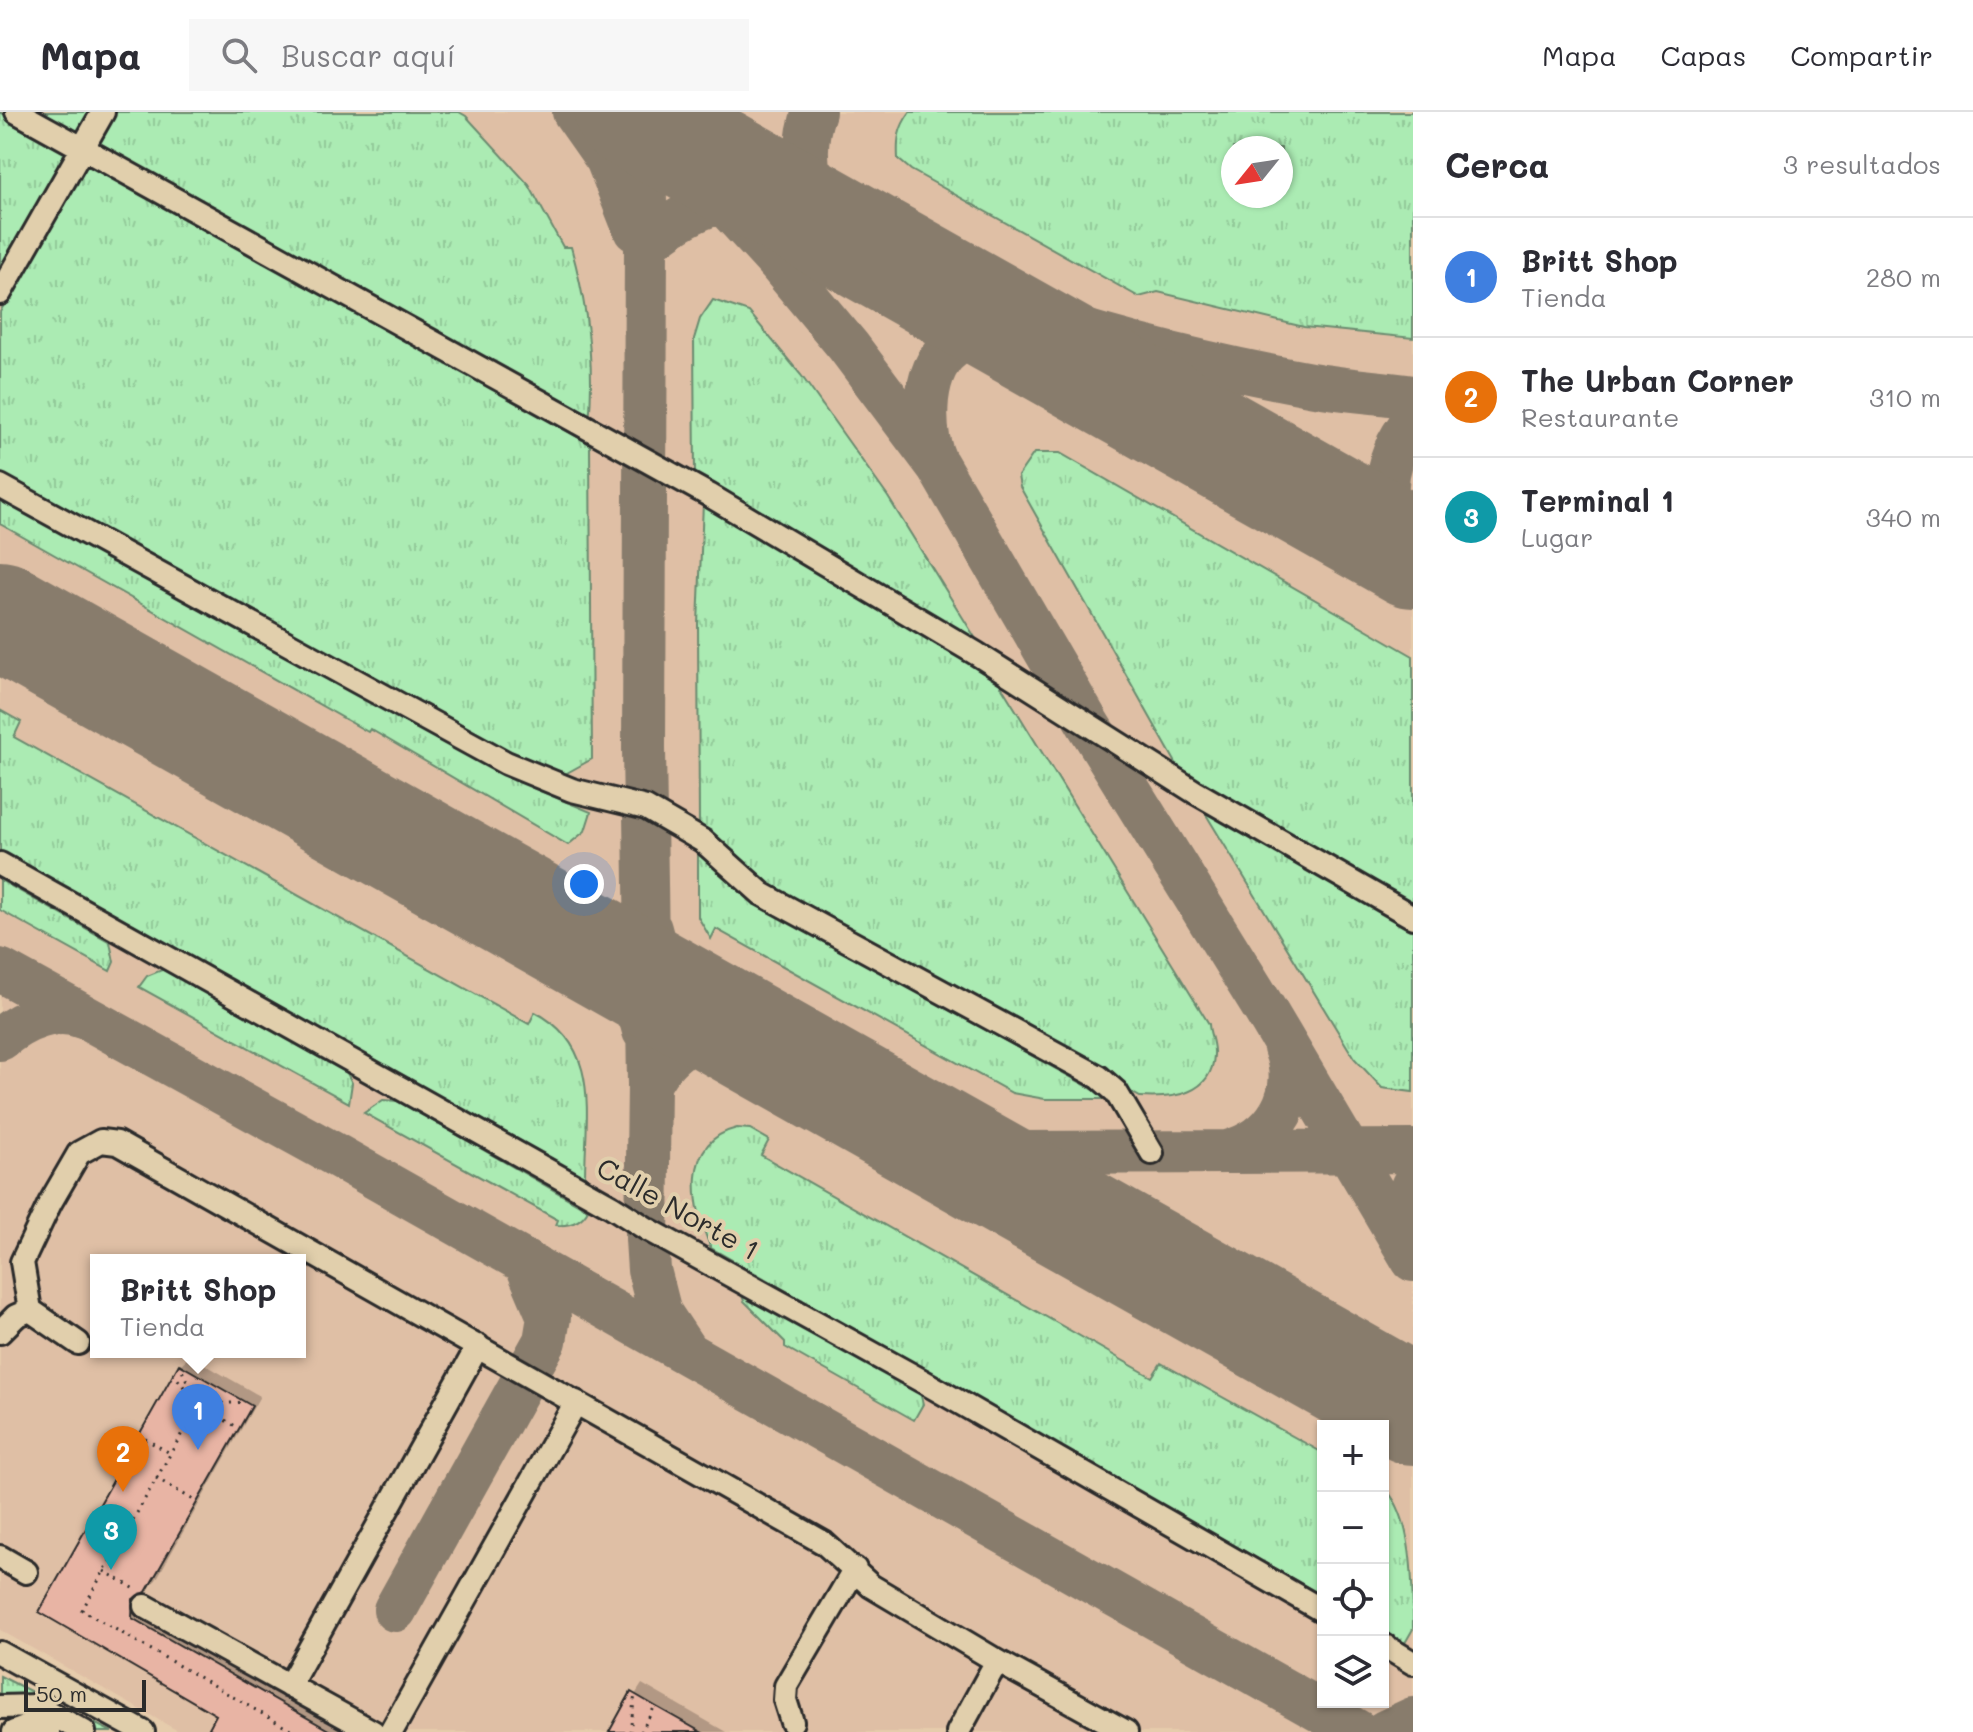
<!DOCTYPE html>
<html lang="es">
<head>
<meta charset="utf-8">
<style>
  body { margin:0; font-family:Mali,sans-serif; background:#f7f7f7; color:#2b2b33 }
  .controls { position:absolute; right:24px; bottom:24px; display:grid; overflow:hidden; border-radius:0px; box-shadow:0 2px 6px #0004 }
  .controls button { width:72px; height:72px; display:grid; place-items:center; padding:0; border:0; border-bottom:2px solid #e1e1e2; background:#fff; color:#2b2b33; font:40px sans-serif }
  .compass { position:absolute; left:1221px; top:24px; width:72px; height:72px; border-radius:50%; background:#fff; box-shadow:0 2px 6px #0004; rotate:240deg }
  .scale { position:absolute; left:24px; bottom:20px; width:122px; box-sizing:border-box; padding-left:8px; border:4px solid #2b2b2b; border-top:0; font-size:22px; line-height:28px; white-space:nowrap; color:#2b2b2b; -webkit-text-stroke:6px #e1cfac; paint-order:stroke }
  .you { position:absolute; left:584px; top:772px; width:28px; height:28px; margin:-20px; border:6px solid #fff; border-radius:50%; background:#1a73e8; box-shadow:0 0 0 12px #1a73e833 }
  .badge { display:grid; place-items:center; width:52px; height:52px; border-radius:50%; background:#2563eb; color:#fff; font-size:26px; font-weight:700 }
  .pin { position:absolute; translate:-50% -66px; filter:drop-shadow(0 2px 4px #0008) }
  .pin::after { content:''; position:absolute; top:42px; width:28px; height:24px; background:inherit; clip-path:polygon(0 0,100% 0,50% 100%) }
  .popup { position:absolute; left:90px; top:1142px; width:216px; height:104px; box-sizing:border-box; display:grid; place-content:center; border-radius:0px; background:#fff; filter:drop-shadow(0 2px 6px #0005); font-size:26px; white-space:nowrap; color:#7c7c81 }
  .popup b { font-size:30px; color:#2b2b33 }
  .popup::after { content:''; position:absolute; left:50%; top:100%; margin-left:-16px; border:16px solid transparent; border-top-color:#fff }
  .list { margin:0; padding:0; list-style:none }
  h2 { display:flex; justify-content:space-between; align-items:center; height:104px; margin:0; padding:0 32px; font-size:34px }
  h2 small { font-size:26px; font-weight:400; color:#7c7c81 }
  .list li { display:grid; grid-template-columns:52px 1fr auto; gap:24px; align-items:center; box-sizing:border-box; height:120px; padding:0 32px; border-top:2px solid #e1e1e2 }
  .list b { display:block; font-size:30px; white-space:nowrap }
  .list p { margin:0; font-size:26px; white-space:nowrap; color:#7c7c81 }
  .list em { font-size:26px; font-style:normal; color:#7c7c81 }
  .icon { flex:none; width:44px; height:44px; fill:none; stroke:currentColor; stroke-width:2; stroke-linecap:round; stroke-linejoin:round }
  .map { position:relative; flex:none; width:1413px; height:1620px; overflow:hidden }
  header { display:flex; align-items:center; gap:48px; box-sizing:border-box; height:112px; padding:0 40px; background:#fff; border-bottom:2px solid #e1e1e2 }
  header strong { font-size:38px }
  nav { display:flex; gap:44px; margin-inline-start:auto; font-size:28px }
  .search { width:560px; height:72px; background:#f7f7f7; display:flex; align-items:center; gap:20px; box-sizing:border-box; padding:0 28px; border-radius:0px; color:#7c7c81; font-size:30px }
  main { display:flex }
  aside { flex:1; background:#fff }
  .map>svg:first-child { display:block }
  .built { fill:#dfbfa5; fill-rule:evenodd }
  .grass { fill:url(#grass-tufts); stroke:#6b8b6f; stroke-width:2; fill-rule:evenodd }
  .shadow { fill:#0003 }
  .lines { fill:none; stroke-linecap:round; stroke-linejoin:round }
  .taxiway { stroke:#887c6c; stroke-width:44 }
  .runway { stroke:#887c6c; stroke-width:110 }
  .building { fill:#e8b4a4; stroke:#2b2b2b; stroke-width:2 }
  .minor-casing { stroke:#2b2b2b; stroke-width:28 }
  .path { stroke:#2b2b2b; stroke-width:3; stroke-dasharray:2 6; stroke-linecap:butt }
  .minor { stroke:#e1cfac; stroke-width:22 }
  .labels { text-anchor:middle; stroke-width:8; stroke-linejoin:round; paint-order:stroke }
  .street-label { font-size:28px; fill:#2b2b2b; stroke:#e1cfac }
</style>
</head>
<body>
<header>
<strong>Mapa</strong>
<div class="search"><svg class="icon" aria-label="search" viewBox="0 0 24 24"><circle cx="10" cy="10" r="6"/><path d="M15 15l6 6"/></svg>Buscar aquí</div>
<nav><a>Mapa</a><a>Capas</a><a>Compartir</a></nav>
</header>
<main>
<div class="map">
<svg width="1413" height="1620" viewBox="0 0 1413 1620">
  <defs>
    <pattern id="grass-tufts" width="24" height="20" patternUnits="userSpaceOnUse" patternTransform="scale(2)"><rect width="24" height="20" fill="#abebb3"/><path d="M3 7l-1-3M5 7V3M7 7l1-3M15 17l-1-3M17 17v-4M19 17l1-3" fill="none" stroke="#93ca9a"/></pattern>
  </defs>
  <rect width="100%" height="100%" fill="#e6ccac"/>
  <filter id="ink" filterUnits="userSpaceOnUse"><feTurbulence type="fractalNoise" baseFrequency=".0125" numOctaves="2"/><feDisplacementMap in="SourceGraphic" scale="16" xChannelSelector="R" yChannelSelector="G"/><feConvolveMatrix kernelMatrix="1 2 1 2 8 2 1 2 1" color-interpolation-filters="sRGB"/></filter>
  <g filter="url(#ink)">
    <path class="built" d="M0,0H1413V1620H180L0,1518ZM1233,36H1281V84H1233ZM96,1148H300V1240H96ZM1323,1314H1383V1590H1323Z"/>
    <path class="grass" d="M0,0L70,39L0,164Z
      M31,0H92L77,26Z
      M116,0H459L466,4L529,73L563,135H571C587,192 595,252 589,311L96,36Z
      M910,0H1413V226L1304,215L1158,180L1139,185L911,58L898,47C897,28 898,16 910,0ZM1233,36H1281V84H1233Z
      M87,46L590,332L592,647L565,662L541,658L0,365V200Z
      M713,188L749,200L801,263L888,385L981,535L695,365L694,227L700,207Z
      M1034,341H1060L1413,544V797L1185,667L1020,375L1018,364Z
      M0,382L533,676L591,700L585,719L568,733L370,617L368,620L0,412Z
      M703,391L990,556L1209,912C1209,921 1215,931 1214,943C1212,983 1172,987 1140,985L761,772L699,712L698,512Z
      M0,598L21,610L14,625L529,912L535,900C602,935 585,1003 585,1066L0,738Z
      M1202,696L1413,814V980L1382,976L1354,946Z
      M702,737L761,793L1110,987H1045L1012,981L716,817L711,827L698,805V743Z
      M0,768L110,830L114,850L110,859L0,798Z
      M164,857L345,957L352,971L349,991L139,875L147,864Z
      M383,988L398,989L588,1098C581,1111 569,1114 556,1113L558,1108L364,1001Z
      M737,1016L750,1017L769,1028L761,1043L1152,1265L1161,1251L1323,1341V1484L711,1136C693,1095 680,1030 737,1016Z
      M738,1173L920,1280L923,1292L914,1308L785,1235V1230L744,1189Z
      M1383,1375C1413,1400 1413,1473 1413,1517L1405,1531L1383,1519Z
      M0,1564L112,1620H94L26,1583L0,1588Z"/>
    <path class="shadow" d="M190,1244L260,1284L156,1468L142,1480L141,1496L357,1620H219V1602L42,1500L180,1253Z
      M642,1572L726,1620H611Z"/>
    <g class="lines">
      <path class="taxiway" d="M574,0L607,47L635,118
        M617,0L720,87L778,150L848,234L938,354L1088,612L1265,898L1413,1148
        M672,0L698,33L722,52
        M814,0C799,41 808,91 842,120
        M643,6L646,132L644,636L649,973L647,1127L649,1158L660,1201L686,1240
        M646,132C688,96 726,81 781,85
        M912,159C1039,211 1175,247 1310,272C1344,278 1379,280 1413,285
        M1413,310C1381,347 1375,404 1413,440
        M935,349C926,329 925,309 927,287C934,227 971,220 1023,224
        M650,817C662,871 710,899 753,926
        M568,821C600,849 634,875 644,919
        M0,858L332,1041L1358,1620
        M0,927C23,908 56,893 85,906
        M649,973C668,935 710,909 752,925
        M902,1011L946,1026L1019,1041L1413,1039
        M1227,1040C1275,1028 1303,982 1285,936
        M1408,1136L1401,1104L1413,1073
        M395,1498L545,1229L549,1205L526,1151
        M1385,1620L1413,1607"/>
      <path class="runway" d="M629,0L1413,441
        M0,503L1413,1298"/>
    </g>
    <path class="building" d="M179,1252L252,1294L146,1480L133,1487L132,1506L332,1620H216L209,1616L216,1603L39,1500Z
      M631,1580L655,1594L701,1620H609Z"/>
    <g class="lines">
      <defs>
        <path id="minor" d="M17,0L709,383L977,542L1195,680L1413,805
          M0,181L103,0
          M0,374L506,651L572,678L646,696L703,729L762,782L1099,965L1116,980L1152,1041
          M0,752L611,1094L647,1117L924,1270L1323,1499
          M30,1198L78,1231
          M0,1220L16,1204L30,1198L22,1150L50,1091L79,1041L101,1029L117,1031L824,1431L871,1474L997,1549L1126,1620
          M0,1445L26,1460
          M145,1494L373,1620
          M1383,1533L1413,1551
          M0,1541L143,1620
          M289,1574L478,1234
          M0,1595L37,1594L84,1620
          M792,1610L785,1588L786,1574L855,1457
          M14,1620L33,1613L48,1620
          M391,1620L576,1290
          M958,1620L997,1549"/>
      </defs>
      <use href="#minor" class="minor-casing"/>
      <path class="path" d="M179,1252L195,1286
        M173,1261L198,1293L239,1316
        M199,1263L198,1293L82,1498L294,1620
        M198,1293L246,1290
        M138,1323L170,1341
        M156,1366L197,1390
        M88,1412L119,1431
        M104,1459L135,1477
        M630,1620L635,1582
        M641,1620L655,1594"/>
      <use href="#minor" class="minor"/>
    </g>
  </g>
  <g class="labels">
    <g class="street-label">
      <text transform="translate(678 1097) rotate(29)" y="10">Calle Norte 1</text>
    </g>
  </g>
</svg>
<div class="controls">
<button>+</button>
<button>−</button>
<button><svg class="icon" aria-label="locate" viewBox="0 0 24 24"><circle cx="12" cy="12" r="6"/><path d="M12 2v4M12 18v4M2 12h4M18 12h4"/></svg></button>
<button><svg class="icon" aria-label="layers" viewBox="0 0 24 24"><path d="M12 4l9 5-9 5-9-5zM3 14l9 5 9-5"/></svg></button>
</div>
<svg class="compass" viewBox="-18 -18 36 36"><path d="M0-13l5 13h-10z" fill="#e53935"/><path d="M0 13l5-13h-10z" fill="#7c7c81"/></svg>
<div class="scale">50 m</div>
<div class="you"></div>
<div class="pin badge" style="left:198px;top:1338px;background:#3f7fe0">1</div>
<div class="popup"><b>Britt Shop</b>Tienda</div>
<div class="pin badge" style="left:123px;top:1380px;background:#e8710a">2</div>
<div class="pin badge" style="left:111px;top:1458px;background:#0f9aa8">3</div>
</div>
<aside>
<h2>Cerca<small>3 resultados</small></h2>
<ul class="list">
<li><span class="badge" style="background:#3f7fe0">1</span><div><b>Britt Shop</b><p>Tienda</p></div><em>280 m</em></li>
<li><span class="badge" style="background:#e8710a">2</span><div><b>The Urban Corner</b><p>Restaurante</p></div><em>310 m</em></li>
<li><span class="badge" style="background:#0f9aa8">3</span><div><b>Terminal 1</b><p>Lugar</p></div><em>340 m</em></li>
</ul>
</aside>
</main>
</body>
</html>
